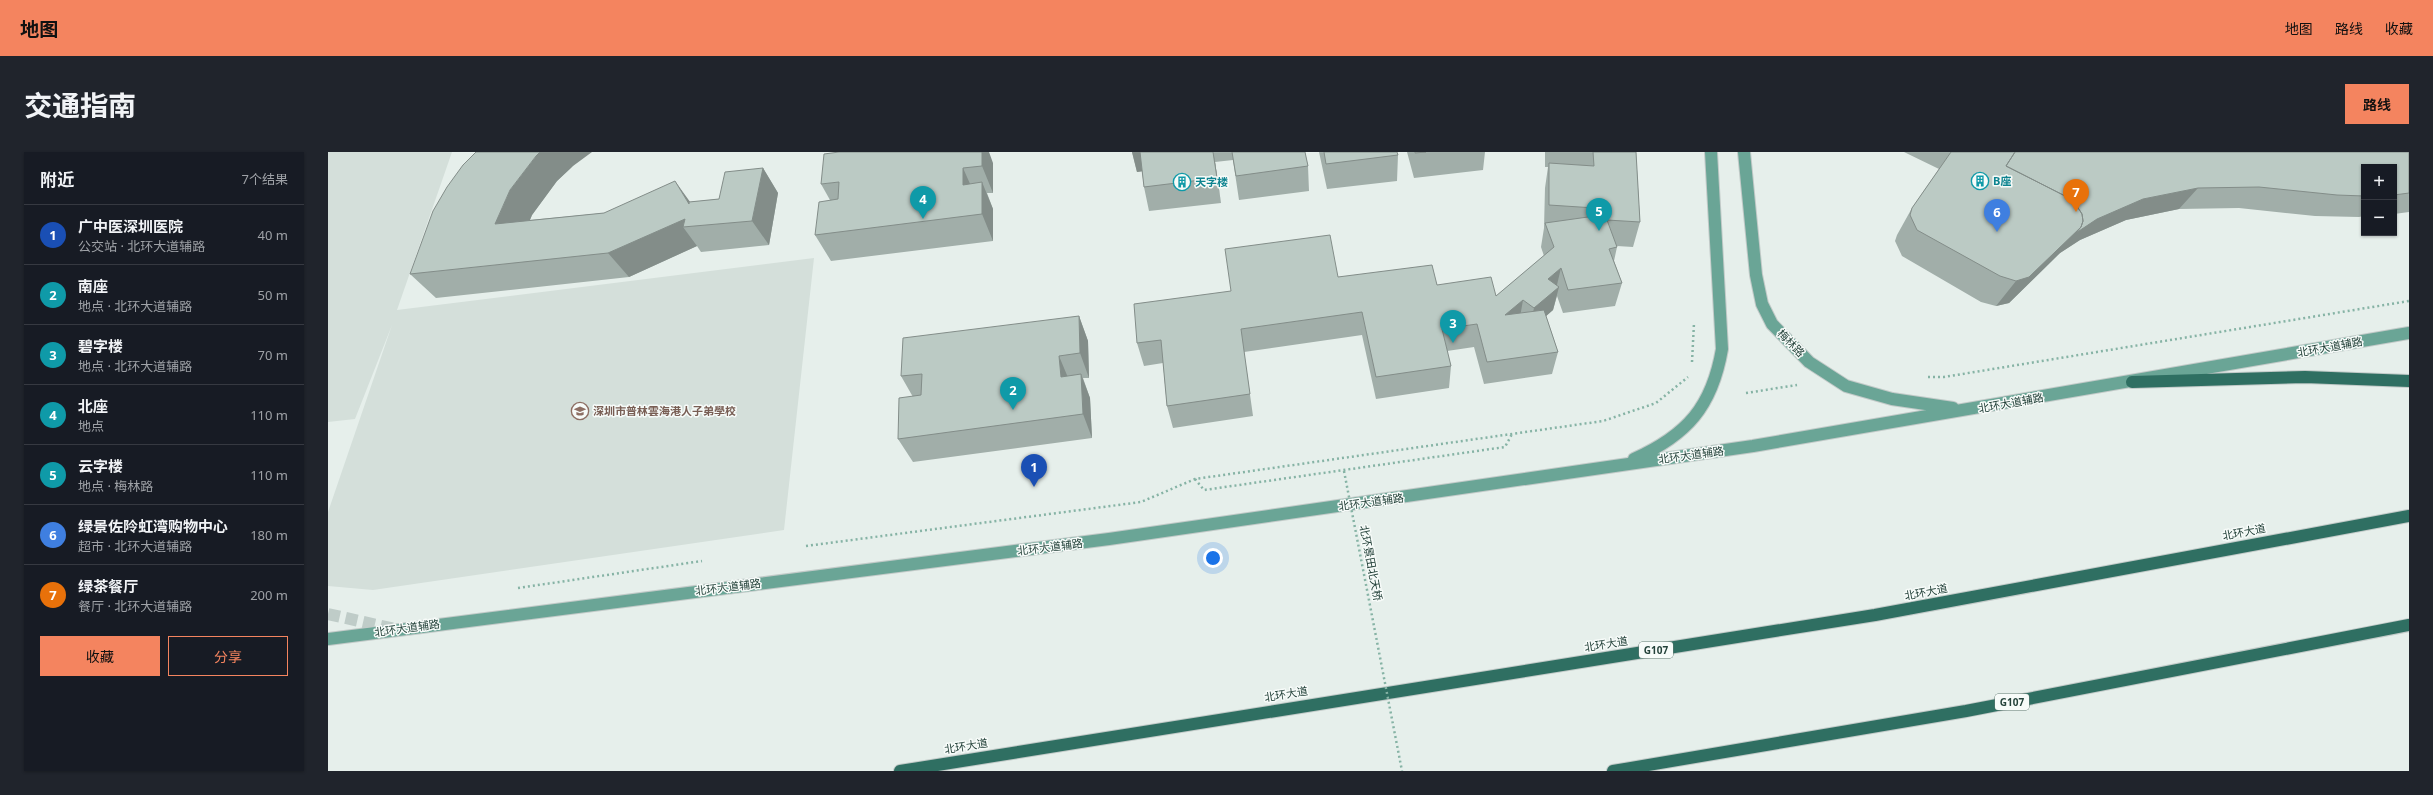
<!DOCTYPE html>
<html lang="zh">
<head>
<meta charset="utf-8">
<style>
  body { margin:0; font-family:"Noto Sans","Noto Sans SC",sans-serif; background:#20242c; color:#f1f3f6 }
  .controls { position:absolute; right:12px; top:12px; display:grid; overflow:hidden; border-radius:0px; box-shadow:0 1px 3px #0004 }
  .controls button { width:36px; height:36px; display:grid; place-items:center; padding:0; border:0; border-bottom:1px solid #363941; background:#171b24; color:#f1f3f6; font:20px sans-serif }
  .you { position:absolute; left:885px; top:406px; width:14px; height:14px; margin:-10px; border:3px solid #fff; border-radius:50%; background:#1a73e8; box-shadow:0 0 0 6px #1a73e833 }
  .badge { display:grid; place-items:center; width:26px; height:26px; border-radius:50%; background:#f4845f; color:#fff; font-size:13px; font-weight:700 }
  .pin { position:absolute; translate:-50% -33px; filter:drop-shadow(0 1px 2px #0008) }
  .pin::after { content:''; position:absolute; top:21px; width:14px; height:12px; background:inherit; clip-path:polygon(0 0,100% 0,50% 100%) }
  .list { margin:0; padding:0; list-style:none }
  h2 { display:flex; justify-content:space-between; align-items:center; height:52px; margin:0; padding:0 16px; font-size:17px }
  h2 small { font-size:13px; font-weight:400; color:#9ea1a6 }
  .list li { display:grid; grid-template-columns:26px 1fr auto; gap:12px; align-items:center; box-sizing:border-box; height:60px; padding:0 16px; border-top:1px solid #363941 }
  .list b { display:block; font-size:15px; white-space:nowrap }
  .list p { margin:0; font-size:13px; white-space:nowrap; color:#9ea1a6 }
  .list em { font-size:13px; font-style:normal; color:#9ea1a6 }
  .actions { display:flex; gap:8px; padding:12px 16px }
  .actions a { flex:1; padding:9px 0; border:1px solid #f4845f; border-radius:0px; text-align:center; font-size:14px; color:#f4845f }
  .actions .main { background:#f4845f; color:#111 }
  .map { position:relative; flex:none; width:2081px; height:619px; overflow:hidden; border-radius:0px }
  header { display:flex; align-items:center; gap:24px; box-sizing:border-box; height:56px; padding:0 20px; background:#f4845f; color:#111 }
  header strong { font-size:19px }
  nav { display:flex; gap:22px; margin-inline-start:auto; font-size:14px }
  .intro { display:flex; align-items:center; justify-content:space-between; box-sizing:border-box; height:96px; padding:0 24px }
  h1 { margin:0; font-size:28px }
  .button { padding:10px 18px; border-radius:0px; background:#f4845f; color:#111; font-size:14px; font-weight:700 }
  main { display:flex; gap:24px; padding:0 24px }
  aside { flex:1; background:#171b24; border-radius:0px; box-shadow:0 1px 3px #0004 }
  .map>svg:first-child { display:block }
  .built { fill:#d4dfda }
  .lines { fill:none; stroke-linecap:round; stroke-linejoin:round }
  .minor-tunnel { stroke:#bfccc8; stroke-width:12; stroke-dasharray:12 6; stroke-linecap:butt }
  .major-casing { stroke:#c2cac8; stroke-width:14 }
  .highway-casing { stroke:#c2cac8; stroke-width:14 }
  .path { stroke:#86b3a5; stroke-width:2.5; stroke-dasharray:2 3; stroke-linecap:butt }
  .major { stroke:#6aa596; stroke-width:12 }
  .highway { stroke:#2f6f62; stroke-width:12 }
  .path-bridge { stroke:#86b3a5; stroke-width:2.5; stroke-dasharray:2 3; stroke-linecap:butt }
  .wall { fill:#a1aea9 }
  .shaded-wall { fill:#838d89 }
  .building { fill:#bbcac4; stroke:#838d89 }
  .labels { text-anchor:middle; stroke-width:3; stroke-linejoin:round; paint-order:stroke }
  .shield { fill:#f7fbf9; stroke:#637a73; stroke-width:1 }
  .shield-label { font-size:10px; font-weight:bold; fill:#24423a }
  .culture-label { font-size:11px; font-weight:bold; fill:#0d838f; stroke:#f7fbf9; text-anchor:start }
  .street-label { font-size:11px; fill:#24423a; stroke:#f7fbf9 }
  .education-label { font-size:11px; font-weight:bold; fill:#785e54; stroke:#f7fbf9; text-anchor:start }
</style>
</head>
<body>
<header>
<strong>地图</strong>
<nav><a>地图</a><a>路线</a><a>收藏</a></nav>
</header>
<div class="intro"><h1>交通指南</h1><a class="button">路线</a></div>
<main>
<aside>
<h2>附近<small>7个结果</small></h2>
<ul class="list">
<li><span class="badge" style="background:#1a4fb4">1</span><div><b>广中医深圳医院</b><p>公交站 · 北环大道辅路</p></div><em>40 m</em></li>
<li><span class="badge" style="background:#0f9aa8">2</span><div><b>南座</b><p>地点 · 北环大道辅路</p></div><em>50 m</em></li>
<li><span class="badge" style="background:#0f9aa8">3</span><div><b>碧字楼</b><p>地点 · 北环大道辅路</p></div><em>70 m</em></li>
<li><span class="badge" style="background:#0f9aa8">4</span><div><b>北座</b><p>地点</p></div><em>110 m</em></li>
<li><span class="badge" style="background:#0f9aa8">5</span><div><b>云字楼</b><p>地点 · 梅林路</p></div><em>110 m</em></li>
<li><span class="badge" style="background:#3f7fe0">6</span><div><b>绿景佐阾虹湾购物中心</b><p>超市 · 北环大道辅路</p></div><em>180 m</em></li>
<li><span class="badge" style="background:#e8710a">7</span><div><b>绿茶餐厅</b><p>餐厅 · 北环大道辅路</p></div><em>200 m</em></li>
</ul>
<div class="actions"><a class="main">收藏</a><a>分享</a></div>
</aside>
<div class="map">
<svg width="2081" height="619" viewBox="0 0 2081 619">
  <rect width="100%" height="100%" fill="#e6efeb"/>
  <path class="built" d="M0,0H124L69,158L486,106L456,378L45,438L0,434V360L64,173L27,267L0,270Z"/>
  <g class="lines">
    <path class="minor-tunnel" d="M0,462L67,477"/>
    <defs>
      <path id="major" d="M1416,0L1428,123L1434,152L1444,172L1481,210L1518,234L1564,247L1625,256
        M1306,307C1359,283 1384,255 1394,197L1383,0
        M0,487L781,387L1425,294L2081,181"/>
      <path id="highway" d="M1804,230L1977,225L2081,229
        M572,619L1547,463L2081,364
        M1285,619L1638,559L2081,473"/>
    </defs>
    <use href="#major" class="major-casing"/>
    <use href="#highway" class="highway-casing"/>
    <path class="path" d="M1364,210L1366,171
      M1600,225H1616L2081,149
      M1418,241L1469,233
      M867,327L876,338L1177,295L1184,282
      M478,394L813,350L867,327L1275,269L1328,251L1360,225
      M190,436L374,409"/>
    <use href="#major" class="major"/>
    <use href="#highway" class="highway"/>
    <path class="path-bridge" d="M1016,319L1074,619"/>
  </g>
  <path class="wall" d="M804,0H977L980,14L981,39L911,48L905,8L887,10L893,51L821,59L816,35L814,19L809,20Z
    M991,0H1069L1070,3L1069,29L999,37Z
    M1079,0H1157L1155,18L1086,26Z
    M1217,0H1308L1312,70L1305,95L1289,94V95L1286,109L1294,131L1287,154L1235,161L1229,144L1225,158L1218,164L1230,200L1224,222L1156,232L1146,195L1119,199L1123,214L1121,236L1048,247L1034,183L916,200L925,264L845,276L839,254L835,211L816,214L809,191L1010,125L1109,133L1168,144L1216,104L1213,95L1216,76L1217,36L1220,15H1217Z
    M1576,0H2081V60L2066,62V15H2036V64L2031,65L1987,64L1911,56L1851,57L1798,68L1752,88L1732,101L1681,151L1668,154L1653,150L1574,104L1567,89L1569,83L1584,56L1611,17Z
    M665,11V41H659L665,57V89L503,109L487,83L502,48L493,32Z
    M245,14L229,29L204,63L202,68L276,61L362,50L391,47L435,16L450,41L441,93L373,100L369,94L301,125L108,146L82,122Z
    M751,164L760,189L761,226H755L762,246L764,286L585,310L570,287L585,245L573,224Z"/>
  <path class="shaded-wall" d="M212,0H264L245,14L229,29L204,63L190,96L167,72L182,38L208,4Z
    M654,0H661L665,11V41L654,14Z
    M804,0H813L817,19L809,20Z
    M885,0L887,10L893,51L889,26Z
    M435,16L450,41L441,93L424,69Z
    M635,16L647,43L635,33Z
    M347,29L365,54L361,52Z
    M654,30L665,57V89L654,62Z
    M1870,36L1851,57L1798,68L1752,88L1732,101L1681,151L1668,154L1688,129L1753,75L1769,67L1815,47Z
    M357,67L355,75L369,94L301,125L280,101Z
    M1233,116L1228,137L1231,135L1225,158L1201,179L1206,156L1220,127Z
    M1195,148L1191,171L1177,163Z
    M751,164L760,189L761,226L752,201Z
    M731,204L741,228L733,225Z
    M753,222L762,246L764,286L755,262Z"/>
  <path class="building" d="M148,0H212L208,4L182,38L167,72L276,61L347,29L361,52V50L391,47L397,20L435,16L424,69L355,75L357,67L280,101L82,122L105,59L119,35L135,13Z
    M511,0H654V14L635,16V33L654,30V62L487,83L491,50L510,47L511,30L493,32L496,2Z
    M812,0H885L889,26L816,35Z
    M904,0H977L980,14L908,24Z
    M996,0H1069L1070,3L998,12Z
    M1087,0H1098L1087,1Z
    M1265,0H1308L1312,70L1279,68L1289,95L1281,97L1294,131L1240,138L1233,116L1220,127L1231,135L1206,156L1195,148L1177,163L1216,158L1230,200L1159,210L1149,172L1114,177L1123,214L1048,225L1034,160L913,177L922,242L839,254L833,188L809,191L806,152L903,139L897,97L1002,83L1010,125L1104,113L1109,133L1163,125L1168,144L1226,95L1217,71L1267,64V56L1221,53V11L1266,14Z
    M1623,0H1687L1678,14L1745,48L1754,62L1755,69L1753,75L1701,125L1688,129L1672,124L1589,78L1582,63L1584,56Z
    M1687,0H2081V41L2066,43V15H2036V44L2009,43L1931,35L1870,36L1815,47L1769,67L1748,81L1753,75L1755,69L1754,62L1745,48L1678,14Z
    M751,164L752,201L731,204L733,225L753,222L755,262L570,287L571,246L593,243L594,222L573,224L575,186Z"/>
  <defs>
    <symbol id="building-ring" viewBox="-11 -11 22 22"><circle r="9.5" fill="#f7fbf9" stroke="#0f9aa8" stroke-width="1.5"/><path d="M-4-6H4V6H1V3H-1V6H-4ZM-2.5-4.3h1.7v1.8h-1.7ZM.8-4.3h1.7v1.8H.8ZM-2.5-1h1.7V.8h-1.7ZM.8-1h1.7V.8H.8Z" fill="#0f9aa8"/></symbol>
    <symbol id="school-ring" viewBox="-11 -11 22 22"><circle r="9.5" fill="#f7fbf9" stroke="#8d6e63" stroke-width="1.5"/><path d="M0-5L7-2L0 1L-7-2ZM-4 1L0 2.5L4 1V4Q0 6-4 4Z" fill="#8d6e63"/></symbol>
  </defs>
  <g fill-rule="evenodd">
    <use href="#building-ring" x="1642" y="19" width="20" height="20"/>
    <use href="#building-ring" x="844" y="20" width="20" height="20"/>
    <use href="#school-ring" x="242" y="249" width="20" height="20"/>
  </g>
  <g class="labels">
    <g class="shield">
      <rect x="1311" y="490" width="34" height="16" rx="3"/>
      <rect x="1667" y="542" width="34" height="16" rx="3"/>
    </g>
    <g class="shield-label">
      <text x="1328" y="502">G107</text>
      <text x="1684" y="554">G107</text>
    </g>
    <g class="culture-label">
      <text x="1665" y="33">B座</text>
      <text x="867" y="34">天字楼</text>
    </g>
    <g class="street-label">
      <text transform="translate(1463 191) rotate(46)" y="4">梅林路</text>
      <text transform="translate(2002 195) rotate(-10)" y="4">北环大道辅路</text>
      <text transform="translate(1683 251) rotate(-10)" y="4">北环大道辅路</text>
      <text transform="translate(1363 303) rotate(-8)" y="4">北环大道辅路</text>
      <text transform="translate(1043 350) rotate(-8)" y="4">北环大道辅路</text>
      <text transform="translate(1916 380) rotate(-11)" y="4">北环大道</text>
      <text transform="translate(722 395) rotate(-7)" y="4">北环大道辅路</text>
      <text transform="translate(1043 411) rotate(79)" y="4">北环景田北天桥</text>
      <text transform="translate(400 435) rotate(-7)" y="4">北环大道辅路</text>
      <text transform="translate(1598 440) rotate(-11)" y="4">北环大道</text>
      <text transform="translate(79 476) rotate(-8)" y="4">北环大道辅路</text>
      <text transform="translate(1278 492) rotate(-9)" y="4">北环大道</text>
      <text transform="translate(958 542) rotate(-9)" y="4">北环大道</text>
      <text transform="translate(638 594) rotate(-9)" y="4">北环大道</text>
    </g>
    <g class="education-label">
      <text x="265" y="263">深圳市普林雲海港人子弟學校</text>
    </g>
  </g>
</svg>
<div class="controls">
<button>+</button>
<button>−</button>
</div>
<div class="you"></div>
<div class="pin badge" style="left:706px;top:335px;background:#1a4fb4">1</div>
<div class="pin badge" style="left:685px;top:258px;background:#0f9aa8">2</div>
<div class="pin badge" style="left:1125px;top:191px;background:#0f9aa8">3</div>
<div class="pin badge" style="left:595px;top:67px;background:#0f9aa8">4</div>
<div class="pin badge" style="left:1271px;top:79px;background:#0f9aa8">5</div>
<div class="pin badge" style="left:1669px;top:80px;background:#3f7fe0">6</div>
<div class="pin badge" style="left:1748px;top:60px;background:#e8710a">7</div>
</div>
</main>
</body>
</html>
